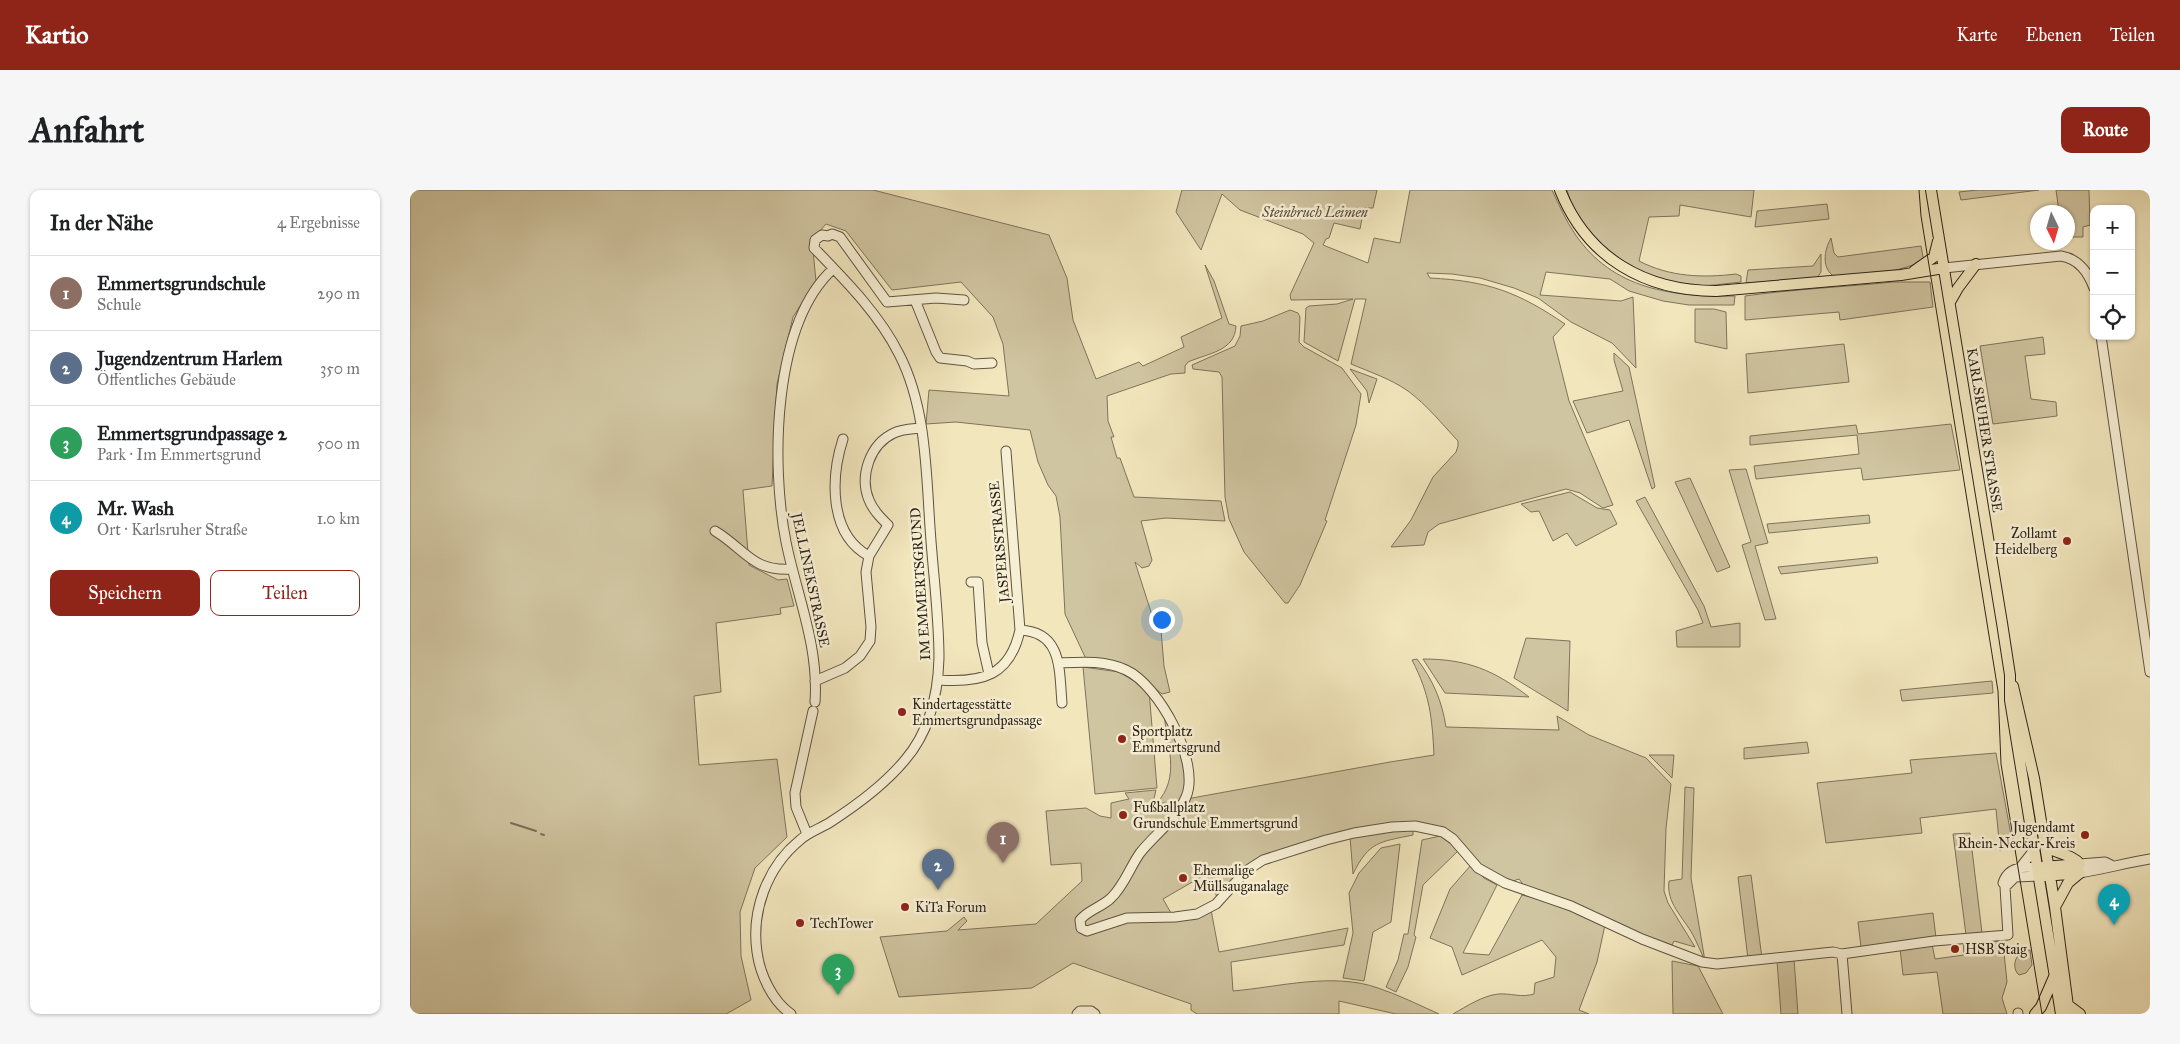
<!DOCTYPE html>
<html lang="de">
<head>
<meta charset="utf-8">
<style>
  body { margin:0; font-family:"IM FELL Great Primer",serif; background:#f6f6f6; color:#202124 }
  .controls { position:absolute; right:15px; top:15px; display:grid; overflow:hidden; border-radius:10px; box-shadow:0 1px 4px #0004 }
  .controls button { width:45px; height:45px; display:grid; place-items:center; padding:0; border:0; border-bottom:1px solid #e0e0e0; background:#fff; color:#202124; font:25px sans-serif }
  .compass { position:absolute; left:1620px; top:15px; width:45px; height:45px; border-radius:50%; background:#fff; box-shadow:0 1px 4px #0004; rotate:175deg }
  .you { position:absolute; left:751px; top:429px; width:18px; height:18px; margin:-12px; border:4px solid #fff; border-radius:50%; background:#1a73e8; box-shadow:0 0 0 8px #1a73e833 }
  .badge { display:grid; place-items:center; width:32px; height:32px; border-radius:50%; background:#8f2418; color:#fff; font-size:16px; font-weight:700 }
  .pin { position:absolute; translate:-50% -41px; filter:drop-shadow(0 1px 2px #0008) }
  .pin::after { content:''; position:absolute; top:26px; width:18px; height:15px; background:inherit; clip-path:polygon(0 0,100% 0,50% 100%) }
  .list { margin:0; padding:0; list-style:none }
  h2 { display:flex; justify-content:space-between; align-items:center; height:65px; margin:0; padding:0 20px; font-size:21px }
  h2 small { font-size:16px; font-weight:400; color:#757577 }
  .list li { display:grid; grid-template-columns:32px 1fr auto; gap:15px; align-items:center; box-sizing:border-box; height:75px; padding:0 20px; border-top:1px solid #e0e0e0 }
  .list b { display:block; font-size:19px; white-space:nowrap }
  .list p { margin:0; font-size:16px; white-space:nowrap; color:#757577 }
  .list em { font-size:16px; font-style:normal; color:#757577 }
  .actions { display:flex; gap:10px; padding:15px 20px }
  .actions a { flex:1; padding:11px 0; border:1px solid #8f2418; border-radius:10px; text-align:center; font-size:18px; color:#8f2418 }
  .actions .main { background:#8f2418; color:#fff }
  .icon { flex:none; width:28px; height:28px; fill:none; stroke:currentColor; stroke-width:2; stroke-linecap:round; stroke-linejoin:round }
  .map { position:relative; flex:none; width:1740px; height:824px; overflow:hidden; border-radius:10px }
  header { display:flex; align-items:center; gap:30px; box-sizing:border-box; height:70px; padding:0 25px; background:#8f2418; color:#fff }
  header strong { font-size:24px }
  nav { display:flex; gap:28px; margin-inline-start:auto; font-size:18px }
  .intro { display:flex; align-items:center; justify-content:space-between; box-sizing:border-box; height:120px; padding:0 30px }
  h1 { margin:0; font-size:35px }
  .button { padding:12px 22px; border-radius:10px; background:#8f2418; color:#fff; font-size:18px; font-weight:700 }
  main { display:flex; gap:30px; padding:0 30px }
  aside { flex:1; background:#fff; border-radius:10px; box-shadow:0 1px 4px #0004 }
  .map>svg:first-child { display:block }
  .green { fill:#d0c5a1; stroke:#7e745d }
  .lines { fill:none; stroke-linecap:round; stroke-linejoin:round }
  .stream { stroke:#7b705a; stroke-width:2 }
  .minor-casing { stroke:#5e5442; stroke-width:11 }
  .major-casing { stroke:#2c2319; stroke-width:12 }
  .minor { stroke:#f7efd4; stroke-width:9 }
  .major { stroke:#f2e6bd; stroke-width:10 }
  .tram { stroke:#2c2319; stroke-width:1 }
  .poi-dot { fill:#8f2418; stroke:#f7efd4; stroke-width:2 }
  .labels { text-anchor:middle; stroke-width:5; stroke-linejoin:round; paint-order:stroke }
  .park-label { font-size:14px; font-style:italic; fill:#554c3b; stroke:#f7efd4 }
  .street-label { font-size:14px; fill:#2c2319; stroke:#f7efd4 }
  .poi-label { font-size:14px; fill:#2c2319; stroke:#f7efd4; text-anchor:start }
</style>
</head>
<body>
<header>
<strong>Kartio</strong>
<nav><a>Karte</a><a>Ebenen</a><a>Teilen</a></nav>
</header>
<div class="intro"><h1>Anfahrt</h1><a class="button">Route</a></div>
<main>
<aside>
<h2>In der Nähe<small>4 Ergebnisse</small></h2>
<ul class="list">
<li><span class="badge" style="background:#8d6e63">1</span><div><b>Emmertsgrundschule</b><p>Schule</p></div><em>290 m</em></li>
<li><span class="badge" style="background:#5c6f8a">2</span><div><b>Jugendzentrum Harlem</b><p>Öffentliches Gebäude</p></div><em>350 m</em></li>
<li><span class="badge" style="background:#2e9e5b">3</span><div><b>Emmertsgrundpassage 2</b><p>Park · Im Emmertsgrund</p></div><em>500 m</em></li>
<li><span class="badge" style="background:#0f9aa8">4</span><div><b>Mr. Wash</b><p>Ort · Karlsruher Straße</p></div><em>1.0 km</em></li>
</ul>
<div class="actions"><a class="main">Speichern</a><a>Teilen</a></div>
</aside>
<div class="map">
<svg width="1740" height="824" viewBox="0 0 1740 824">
  <rect width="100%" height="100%" fill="#f2e6bd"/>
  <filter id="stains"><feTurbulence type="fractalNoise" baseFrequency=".004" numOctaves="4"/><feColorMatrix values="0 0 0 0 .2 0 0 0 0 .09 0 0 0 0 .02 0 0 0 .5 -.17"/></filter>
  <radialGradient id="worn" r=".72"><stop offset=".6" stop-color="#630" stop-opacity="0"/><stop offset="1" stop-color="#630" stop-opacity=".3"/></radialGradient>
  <path class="green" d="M0,0H463L639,45L657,88L663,130L686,189L729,172L733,176L774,157L771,147L812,128L795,75L804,91L819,134L826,136C825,161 799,163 778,172L775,176V183L761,184L697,206L698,231L704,247H701L707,268H710L724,307L811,311L815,331L756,328L731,331L742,370L739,376L732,378L725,372L741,422L751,440L754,476L760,502L752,504L717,475L676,469L655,424L650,327L646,306L638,295L628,272L620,240L546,232L516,234L519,200L599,206L593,154L583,127L551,92L482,100L436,41L416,34L402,50L406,91L383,127L367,194L362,296L333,300L339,375L368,390L377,389L384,416L370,418L371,424L306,433L311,502L284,506L289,575L367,569L377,647L345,678L330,722L331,766L341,810L316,824H0Z
    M772,0H967L963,18H954L950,39L924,33L919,48L916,49L913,55L958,73L964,48L990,53L1000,0H1142C1149,15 1156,31 1165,44C1203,100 1263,107 1325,106L1324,115H1279L1253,111L1219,101L1200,89L1136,82L1130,105L1211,111L1223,107L1226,178L1202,153L1161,132L1128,108L1104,98L1070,88L1042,84L1017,83L1020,88C1078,91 1108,102 1155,134L1143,147L1159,211L1203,315L1193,318L1170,303L1156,299L1029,334L1018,342L1014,355L981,357L1001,330L1023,287L1046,262L1048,256V251C1032,234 1017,215 998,201C981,189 960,182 941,174L956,109H945L928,171L894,152L896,118L899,116L927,114L943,109L881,110L880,105L904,53L893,44L830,20L812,4L791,60L766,22Z
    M1157,0H1344L1341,27L1270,15L1269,26L1239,27L1229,71C1260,87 1293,88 1326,84L1331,86V92C1310,94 1286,99 1266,94C1217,84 1171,50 1157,0Z
    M1568,0H1629L1551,10L1549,2Z
    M1646,0H1679L1680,35L1673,37V47H1658V22H1649Z
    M1417,14L1419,29L1345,37L1347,21Z
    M1421,48L1424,63L1428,67L1511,56L1514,72L1486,80L1425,87C1411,79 1414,60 1421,48Z
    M1411,64V82L1407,88L1336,93L1338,80L1403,76Z
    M1483,92H1520L1523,117L1430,130L1429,122L1335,130V106C1385,99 1434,97 1483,92Z
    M1285,119H1304L1316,122L1317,159L1285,152Z
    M880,120L888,123L890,127L889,152L894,157L932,178L951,204L946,235L915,330L917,331L890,395L878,413H875L834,362L819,329L815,307L812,187L809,182L783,179L782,175L825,156L830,146L831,136L853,131Z
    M1633,147L1635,164L1615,166L1621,209L1646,212L1647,226L1583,234L1570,156Z
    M1434,154L1439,192L1338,203L1336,164Z
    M1204,163L1219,177L1245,297L1242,299L1219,230L1177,243L1163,211L1213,201L1204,170Z
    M940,179L967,189L959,213L957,201Z
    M1541,234L1550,280L1453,290L1451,278L1346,289L1344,276L1449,264L1447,245L1340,255V246L1446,235L1448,244Z
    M1336,279L1358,353L1345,356L1366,429L1355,430L1332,355L1341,352L1319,280Z
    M1280,288L1320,377L1307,382L1265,292Z
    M1160,302L1187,318L1200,320L1207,334L1166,356L1157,343L1143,351L1129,321L1121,322L1111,314Z
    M1235,307L1294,416L1301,437L1330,433V457H1267L1266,441L1293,433L1288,420L1226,311Z
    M1459,325L1460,333L1359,343L1357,334Z
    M1467,367L1468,373L1371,384L1368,377Z
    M1116,448L1160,451L1158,521L1104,488Z
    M1007,469C1023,490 1032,511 1036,537L1149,540L1147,526L1179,545L1236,568L1261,594L1256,638L1254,701L1258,713L1285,757L1264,751L1262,755L1221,741L1115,697L1109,689L1100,692C1091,686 1079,682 1071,675C1060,665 1045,644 1032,638C999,622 877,652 845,671C833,679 818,698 808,709L796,684L753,709L761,723L801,720L809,762L938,738L934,755L821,772L823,801C869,797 923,782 968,798C989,805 1009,815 1029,824H986L929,811V824H787L781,820V814L663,773L622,798L489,807L470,747L537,741L554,727L557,731L548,740L626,734L672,691L671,673L641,675L636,621L676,618L690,626L701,628V613L719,609L715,603L746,600L742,617L767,616L782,608L980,572L1024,565C1022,527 1020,505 1002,470Z
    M1013,469C1057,469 1084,480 1119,507L1035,503Z
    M673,477L709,482L739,500L747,598L685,604Z
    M1582,491L1583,503L1492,511L1490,500Z
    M754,522L768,555L773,575L776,593L770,611L746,614C772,586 756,555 754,522Z
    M1397,552L1399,563L1334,569V558Z
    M1586,563L1601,645L1590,661L1586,619L1510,628L1512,643L1416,653L1407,593L1502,583L1500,570Z
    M1239,565H1264L1262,588Z
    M1275,597L1284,598L1281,688L1295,771C1291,762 1287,753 1283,745C1273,727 1256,713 1259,691L1272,689Z
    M1003,639V645C970,652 959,651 943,684L940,647Z
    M1560,643L1572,743L1556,745L1543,644Z
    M1030,646L1049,660L1013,695L1004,745L1006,747L998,777L986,802L976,797L988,770L994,744H998L1012,650Z
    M990,654L981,732L963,742L954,791L933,788L943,743L939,703L949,683L971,658Z
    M1061,675L1074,688L1087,695L1053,763L1079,765L1112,705L1147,714L1195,735L1187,772L1169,820L1179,824H1043C1057,816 1072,806 1088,804C1101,803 1111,808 1124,804L1125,793L1144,787L1146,767L1132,750L1052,785L1042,757L1020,748L1040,699Z
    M1341,685L1352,768L1338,769L1328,687Z
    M1523,723L1526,748L1451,757L1448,732Z
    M1553,750L1589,751L1593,753L1597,792L1592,808L1597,824H1533L1527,782L1493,785L1490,758L1522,754L1525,769L1554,765Z
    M1616,756L1618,760H1620L1622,775L1616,783L1609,785C1603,780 1604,770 1608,766L1606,757Z
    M1384,769L1388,824H1371L1367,771Z
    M1262,771L1288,776L1313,824H1263Z"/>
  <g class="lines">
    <path class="stream" d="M101,633L126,641
      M131,644L134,645"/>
    <defs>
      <path id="minor" d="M1534,78L1651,66C1669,69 1678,82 1684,98
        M505,110L526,162L530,168L557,171L564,174L582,173
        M1691,146L1740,482
        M596,261L610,440C653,442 649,481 652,513
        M305,341C335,359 342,382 382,379
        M459,366L478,335C470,327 463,320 459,310C449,286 460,254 484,243C492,239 501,239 511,238
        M561,392H568L572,453L579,484
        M649,473C671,472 695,470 716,480C749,495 791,573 776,607C766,630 745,644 730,663C720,677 714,696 701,708C692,717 678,720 670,730L671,738L677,741L717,728L765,727L787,724L806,714L836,681L853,670L916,650L944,643L982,637L1005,636L1033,642L1043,649L1068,678L1095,693L1161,716L1232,749L1292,772L1307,774L1423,762L1432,764L1524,751L1598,745L1595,697L1605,687L1628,686
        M529,490C572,493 600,486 610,440
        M405,491L435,478L450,466L460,451L461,437L456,382L459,366C418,344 421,286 433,249
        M405,512C409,456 387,406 376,352C361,276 362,135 423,79
        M397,644L386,617L385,603L403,521
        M1670,674L1695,672L1701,675
        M1610,678L1624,660
        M1670,683C1694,679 1716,673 1740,669
        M1593,693C1598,677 1613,676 1627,678
        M1432,764L1437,824
        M1608,823V824
        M381,824C362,811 350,784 347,762C341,721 357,677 390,650C399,642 409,639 419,633C444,617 476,593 495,570C520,541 528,505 529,468C529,429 524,390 521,351C516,290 518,220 489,164C469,124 435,90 404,58L405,50L412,45L418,46L422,44L430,47L477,112L526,108L554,110
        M667,824L670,821H681L685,824"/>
      <path id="major" d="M1150,0C1177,68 1235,101 1306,101L1491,85L1534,78
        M1521,0L1592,433L1600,485V510L1651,824
        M1504,81L1524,67L1528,51
        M1540,112L1548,98L1566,74
        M1603,496L1624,588L1645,717L1659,824
        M1635,656C1646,664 1662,664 1670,674
        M1633,677L1670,674
        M1634,686L1670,683
        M1645,717L1658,693L1670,683
        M1658,815L1670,824
        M1625,824L1631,817L1644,787"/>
    </defs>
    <use href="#minor" class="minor-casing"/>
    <use href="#major" class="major-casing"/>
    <use href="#minor" class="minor"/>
    <use href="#major" class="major"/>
    <path class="tram" d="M1509,0L1511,26L1588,501L1591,574L1632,824"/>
  </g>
  <g class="poi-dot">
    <circle cx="1657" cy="351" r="5"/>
    <circle cx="492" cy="522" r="5"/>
    <circle cx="712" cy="549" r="5"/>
    <circle cx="713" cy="625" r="5"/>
    <circle cx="1675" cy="645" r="5"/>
    <circle cx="773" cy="688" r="5"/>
    <circle cx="495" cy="717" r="5"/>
    <circle cx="390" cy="733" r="5"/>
    <circle cx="1545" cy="759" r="5"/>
  </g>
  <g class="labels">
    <g class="park-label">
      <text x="905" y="27">Steinbruch Leimen</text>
    </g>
    <g class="street-label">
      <text transform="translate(1575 240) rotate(81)" y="5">KARLSRUHER STRASSE</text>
      <text transform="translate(589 352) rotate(-95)" y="5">JASPERSSTRASSE</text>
      <text transform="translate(401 390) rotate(78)" y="5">JELLINEKSTRASSE</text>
      <text transform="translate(510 394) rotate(-94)" y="5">IM EMMERTSGRUND</text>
    </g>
    <g class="poi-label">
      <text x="1647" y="348" text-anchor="end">Zollamt<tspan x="1647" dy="16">Heidelberg</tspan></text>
      <text x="502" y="519">Kindertagesstätte<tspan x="502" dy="16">Emmertsgrundpassage</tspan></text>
      <text x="722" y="546">Sportplatz<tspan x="722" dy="16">Emmertsgrund</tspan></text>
      <text x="723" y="622">Fußballplatz<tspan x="723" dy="16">Grundschule Emmertsgrund</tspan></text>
      <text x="1665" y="642" text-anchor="end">Jugendamt<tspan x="1665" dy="16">Rhein-Neckar-Kreis</tspan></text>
      <text x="783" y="685">Ehemalige<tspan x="783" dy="16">Müllsauganalage</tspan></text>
      <text x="505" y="722">KiTa Forum</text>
      <text x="400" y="738">TechTower</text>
      <text x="1555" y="764">HSB Staig</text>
    </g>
  </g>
  <rect width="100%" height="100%" filter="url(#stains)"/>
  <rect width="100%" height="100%" fill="url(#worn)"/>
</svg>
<div class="controls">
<button>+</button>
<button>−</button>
<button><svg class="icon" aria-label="locate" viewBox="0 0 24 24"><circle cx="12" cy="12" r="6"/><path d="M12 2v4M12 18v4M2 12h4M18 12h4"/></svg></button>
</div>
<svg class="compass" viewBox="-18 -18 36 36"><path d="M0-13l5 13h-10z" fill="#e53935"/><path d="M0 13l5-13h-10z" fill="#757577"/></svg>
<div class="you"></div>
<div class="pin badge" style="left:593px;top:673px;background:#8d6e63">1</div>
<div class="pin badge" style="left:528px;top:700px;background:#5c6f8a">2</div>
<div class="pin badge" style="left:428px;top:805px;background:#2e9e5b">3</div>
<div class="pin badge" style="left:1704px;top:735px;background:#0f9aa8">4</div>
</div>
</main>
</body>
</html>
